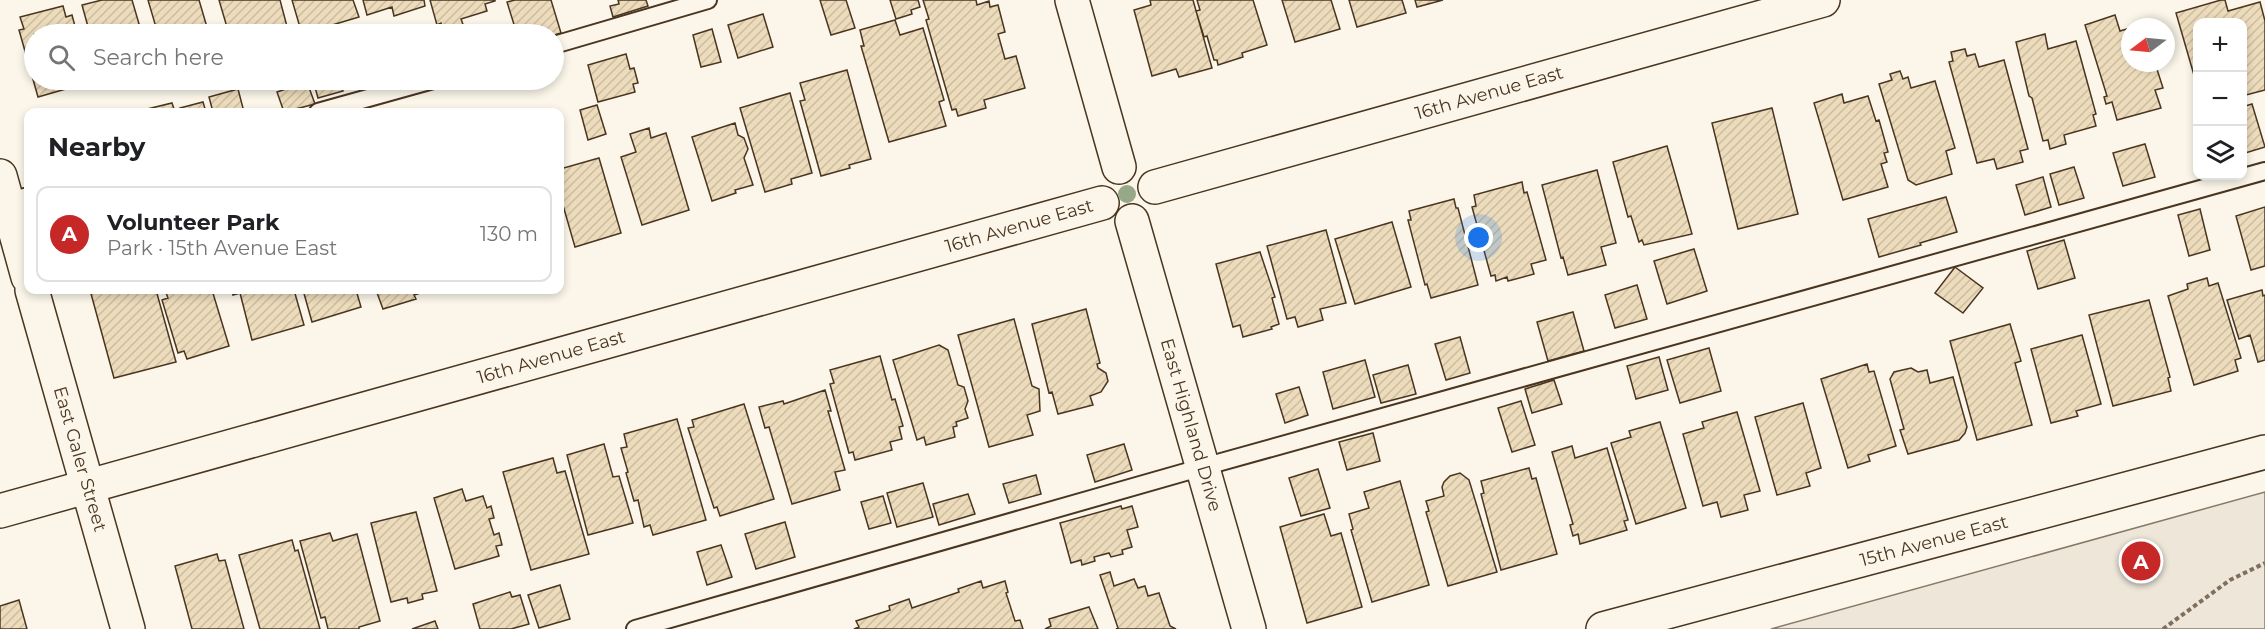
<!DOCTYPE html>
<html lang="en">
<head>
<meta charset="utf-8">
<style>
  body { margin:0; font-family:Montserrat,sans-serif; background:#f6f6f6; color:#202124 }
  .controls { position:absolute; right:18px; top:18px; display:grid; overflow:hidden; border-radius:12px; box-shadow:0 3px 9px #0003 }
  .controls button { width:54px; height:54px; display:grid; place-items:center; padding:0; border:0; border-bottom:2px solid #e0e0e0; background:#fff; color:#202124; font:30px sans-serif }
  .compass { position:absolute; left:2121px; top:18px; width:54px; height:54px; border-radius:50%; background:#fff; box-shadow:0 3px 9px #0003; rotate:254deg }
  .you { position:absolute; left:1479px; top:238px; width:21px; height:21px; margin:-15px; border:4px solid #fff; border-radius:50%; background:#1a73e8; box-shadow:0 0 0 9px #1a73e833 }
  .badge { display:grid; place-items:center; width:39px; height:39px; border-radius:50%; background:#c62828; color:#fff; font-size:20px; font-weight:700 }
  .pin { position:absolute; translate:-50% -50%; border:3px solid #fff; box-shadow:0 2px 6px #0006 }
  .list { margin:0; padding:0; list-style:none }
  h2 { display:flex; justify-content:space-between; align-items:center; height:78px; margin:0; padding:0 24px; font-size:26px }
  h2 small { font-size:20px; font-weight:400; color:#757577 }
  .list li { display:grid; grid-template-columns:39px 1fr auto; gap:18px; align-items:center; box-sizing:border-box; height:96px; margin:0 12px 12px; padding:0 12px; border:2px solid #e0e0e0; border-radius:12px }
  .list b { display:block; font-size:22px; white-space:nowrap }
  .list p { margin:0; font-size:20px; white-space:nowrap; color:#757577 }
  .list em { font-size:20px; font-style:normal; color:#757577 }
  .icon { flex:none; width:33px; height:33px; fill:none; stroke:currentColor; stroke-width:2; stroke-linecap:round; stroke-linejoin:round }
  .map { position:relative; flex:none; width:2265px; height:629px; overflow:hidden }
  .search { position:absolute; background:#fff; box-shadow:0 3px 9px #0003; left:24px; top:24px; width:540px; height:66px; display:flex; align-items:center; gap:15px; box-sizing:border-box; padding:0 21px; border-radius:33px; color:#757577; font-size:22px }
  .panel { position:absolute; background:#fff; box-shadow:0 3px 9px #0003; left:24px; top:108px; width:540px; height:186px; border-radius:12px }
  .map>svg:first-child { display:block }
  .park { fill:#ede6d9; stroke:#887966; stroke-width:1.5 }
  .building { fill:url(#building-hatch); stroke:#4a3520; stroke-width:1.5 }
  .lines { fill:none; stroke-linecap:round; stroke-linejoin:round }
  .lane-casing { stroke:#4a3520; stroke-width:20 }
  .street-casing { stroke:#4a3520; stroke-width:36 }
  .secondary-casing { stroke:#4a3520; stroke-width:36 }
  .path { stroke:#7f6f5c; stroke-width:4; stroke-dasharray:4.5 3; stroke-linecap:butt }
  .lane { stroke:#fbf6e9; stroke-width:16 }
  .street { stroke:#fbf6e9; stroke-width:33 }
  .secondary { stroke:#fbf6e9; stroke-width:33 }
  .tree { fill:#96a887 }
  .labels { text-anchor:middle; stroke-width:4.5; stroke-linejoin:round; paint-order:stroke }
  .street-label { font-size:18px; fill:#4a3520; stroke:#fbf6e9 }
</style>
</head>
<body>
<div class="map">
<svg width="2265" height="629" viewBox="0 0 2265 629">
  <defs>
    <pattern id="building-hatch" width="6" height="6" patternUnits="userSpaceOnUse" patternTransform="scale(1.5)"><rect width="6" height="6" fill="#ecdcbc"/><path d="M-1 1l2-2M0 6l6-6M5 7l2-2" fill="none" stroke="#ccbda1"/></pattern>
  </defs>
  <rect width="100%" height="100%" fill="#fbf6e9"/>
  <path class="park" d="M2265,492V629H1771Z"/>
  <path class="building" d="M102,0H132L142,34H90L82,5Z
    M148,0H199L209,34H158Z
    M219,0H280L289,34H229Z
    M292,0H353L359,17L302,34Z
    M363,0H424L425,6L394,16L392,7L367,15Z
    M430,0H495V1L485,4L487,11L461,19L464,27L444,33L441,23L437,25Z
    M515,0H551L561,33L554,35L517,34L507,2Z
    M618,0H646L648,6L613,17L610,6L619,4Z
    M820,0H846L855,28L831,35Z
    M890,0H918L920,7L911,10L912,14L896,19Z
    M923,0H976L977,5L989,1L990,7L998,5L1005,32L998,34L1005,59L1016,56L1025,88L984,100L986,108L958,116L956,109L952,110L926,20L929,19Z
    M1150,0H1193L1212,68L1179,77L1176,69L1152,76L1134,10L1151,5Z
    M1197,0H1253L1267,45L1242,53L1243,57L1218,65L1217,60H1214L1207,36L1204,37L1196,11L1200,10Z
    M1282,0H1331L1340,29L1295,42Z
    M1349,0H1402L1406,13L1357,27Z
    M1415,0H1443L1417,7Z
    M2221,0H2225L2228,11L2260,2L2265,21V90L2242,96V22H2198V89L2176,13Z
    M63,6L66,17L72,15L77,34H34V80H89L90,82L38,97L19,30L24,29L20,17Z
    M763,14L773,47L738,58L728,25Z
    M2115,15L2120,31L2130,28V63H2155L2163,88L2155,90L2161,108L2117,120L2112,102L2106,104L2104,97L2107,96L2085,25Z
    M895,20L900,35L923,28L944,100L939,102L946,126L889,142L861,46H864L860,30Z
    M712,29L721,62L701,67L693,35Z
    M2045,34L2048,49L2076,41L2096,114L2093,115L2096,126L2064,135L2066,144L2050,149L2048,140L2043,141L2032,98L2029,96L2016,42Z
    M1965,49L1967,56L1975,54L1979,67L2004,60L2028,149L2020,151L2023,162L1997,169L1994,159L1977,163L1949,62L1953,61L1951,52Z
    M626,54L630,69L634,68L638,83L633,84L635,92L598,102L588,65Z
    M847,70L871,159L849,165L850,168L821,176L800,101L805,100L800,83Z
    M1900,71L1903,79L1908,77L1911,88L1935,81L1955,148L1946,151L1952,174L1916,185L1908,180L1879,84L1892,80L1890,74Z
    M313,80H340L343,91L318,98Z
    M307,82L315,104L284,112L277,92Z
    M238,89L244,112H213L209,97Z
    M790,93L812,173L791,179L792,184L765,192L740,108Z
    M1842,94L1844,103L1868,96L1876,121L1879,120L1888,152L1884,153L1887,162L1881,164L1888,187L1843,200L1814,103Z
    M203,102L206,112H182L180,108Z
    M172,103L175,112H135Z
    M2252,104L2265,147L2242,154V107Z
    M597,105L606,134L588,140L580,110Z
    M1772,108L1798,214L1738,229L1712,123Z
    M735,123L738,135L744,138L748,149L744,158L753,185L735,190L736,193L712,201L692,137Z
    M649,128L651,138L666,133L689,210L642,225L621,157L636,152L630,134Z
    M2145,144L2155,177L2123,186L2113,153Z
    M1667,146L1692,234L1644,245L1642,240L1639,242L1631,216L1628,217L1613,162Z
    M599,158L621,233L575,247L560,195V169Z
    M2074,167L2084,198L2059,205L2050,174Z
    M1597,170L1616,243L1601,247L1606,265L1568,275L1563,257L1561,258L1542,185Z
    M2043,177L2051,207L2025,215L2016,185Z
    M1522,182L1524,193L1527,192L1546,260L1531,264L1534,274L1508,281L1507,277L1496,281L1495,275L1491,276L1472,207L1476,206L1474,195Z
    M1946,197L1957,232L1920,243L1921,245L1879,257L1868,219Z
    M1454,199L1456,208H1458L1478,285L1431,298L1427,284L1425,285L1408,220H1411L1409,211Z
    M2265,207V266L2251,270L2236,216Z
    M2200,209L2210,250L2189,256L2178,215Z
    M1392,222L1411,287L1355,304L1335,239Z
    M1326,230L1346,303L1320,309L1323,320L1298,327L1295,317L1287,319L1267,246Z
    M2064,240L2075,278L2038,289L2027,251Z
    M1694,249L1707,291L1667,304L1654,261Z
    M1260,252L1275,297L1272,298L1279,324L1271,327L1272,329L1243,337L1240,325L1233,327L1216,264Z
    M1955,267L1983,288L1963,313L1935,293Z
    M2207,278L2209,286L2218,283L2241,358L2235,360L2238,371L2194,385L2168,296L2188,289L2187,284Z
    M1637,285L1647,319L1615,328L1605,295Z
    M90,290H156L176,362L114,378Z
    M165,290H212L229,346L187,359L184,351L178,353L162,300L168,298Z
    M232,290H294L304,325L252,340L240,293L233,295Z
    M303,290H356L361,307L312,322Z
    M376,290H430L414,295L416,299L383,309Z
    M2262,290L2263,296L2265,295V360L2258,362L2250,335L2239,339L2227,300Z
    M2149,300L2170,377L2168,378L2171,391L2113,406L2089,315Z
    M1086,309L1100,363L1097,364L1098,368L1106,373L1108,381L1101,392L1090,396L1093,405L1058,414L1052,392L1049,393L1032,324Z
    M1573,312L1584,351L1548,361L1537,322Z
    M1014,319L1032,386L1039,389L1040,411L1027,415L1033,435L989,447L958,335Z
    M2010,324L2021,361L2015,363L2032,425L1977,440L1950,341Z
    M2082,335L2101,404L2076,411L2078,416L2051,423L2031,349Z
    M1460,337L1470,373L1446,380L1435,344Z
    M939,345L948,350L958,385L964,387L968,401L965,409L968,418L956,422L957,426L953,427L955,437L926,445L924,437L917,440L893,360Z
    M1709,348L1721,391L1680,403L1667,360Z
    M880,356L892,400L895,399L903,426L899,427L902,439L890,442L892,450L855,460L853,452L849,453L830,384L834,383L830,370Z
    M1659,357L1668,390L1636,399L1627,366Z
    M1365,360L1375,397L1333,409L1323,372Z
    M1867,364L1869,372L1874,371L1896,446L1868,455L1870,461L1848,468L1821,379Z
    M1408,365L1416,394L1381,403L1373,375Z
    M1911,368L1918,372L1927,370L1930,383L1953,377L1967,427L1965,433L1959,440L1908,454L1900,430L1904,429L1890,379L1894,372Z
    M1554,380L1562,404L1532,413L1525,389Z
    M1299,387L1308,415L1285,423L1276,394Z
    M825,390L831,411H828L845,470L835,472L840,490L792,504L769,427L765,428L759,407L783,401L784,404Z
    M1521,401L1535,445L1512,452L1498,408Z
    M1803,403L1821,468L1806,473L1810,486L1777,495L1755,417Z
    M744,404L774,499L720,516L717,507L714,508L688,428L694,427L692,420Z
    M1737,412L1760,491L1744,495L1748,510L1721,517L1717,502L1703,506L1683,434L1704,428L1702,422Z
    M677,419L706,520L653,535L650,525L644,527L638,500L634,501L626,473L628,472L621,448L627,447L624,434Z
    M1660,422L1686,508L1636,524L1611,443L1631,437L1629,431Z
    M1373,433L1380,461L1347,470L1339,442Z
    M604,444L613,477L619,476L633,523L588,535L567,455Z
    M1124,444L1132,470L1095,482L1087,455Z
    M1572,446L1575,458L1607,448L1628,520L1624,521L1627,530L1580,544L1578,534L1573,536L1570,525L1573,524L1552,452Z
    M553,458L557,473L565,471L589,554L531,570L503,472Z
    M1529,468L1532,479L1536,478L1557,554L1501,570L1481,494L1484,493L1481,481Z
    M1318,469L1330,508L1301,516L1289,478Z
    M1460,473L1469,480L1497,572L1448,586L1426,512L1429,511L1426,501L1444,496L1442,487L1444,482L1450,476Z
    M1036,475L1041,494L1009,503L1003,484Z
    M1400,481L1429,585L1372,602L1351,530L1353,529L1349,514L1369,508L1364,492Z
    M923,483L933,517L897,527L887,493Z
    M462,489L466,501L483,496L487,508L491,506L494,518L489,519L494,535L499,533L502,545L496,546L499,556L455,569L434,498Z
    M968,494L975,514L939,525L933,504Z
    M883,496L891,523L869,529L861,502Z
    M1121,506L1122,509L1132,506L1138,527L1127,530L1132,547L1122,550L1123,554L1111,557L1109,553L1094,557L1095,561L1082,565L1081,560L1071,563L1060,523Z
    M416,512L437,591L422,594L423,599L408,603L407,598L391,602L371,523Z
    M1324,514L1331,536L1341,533L1362,607L1307,623L1280,527Z
    M785,522L795,557L756,569L745,534Z
    M330,533L333,541L357,534L380,621L359,627V629H328L325,617L321,618L300,541Z
    M292,540L295,551L298,550L320,629H260L239,555Z
    M721,545L732,577L707,585L697,552Z
    M217,554L219,561L225,560L244,629H192L175,566Z
    M1110,572L1114,586L1134,579L1138,588L1145,586L1148,596L1159,593L1170,626L1176,629H1116L1118,628L1100,575Z
    M981,581L983,588L1005,581L1008,592L1006,593L1015,621L1020,620L1023,629H854L859,627L856,621L890,610L889,606L909,599L912,608L959,592L958,589Z
    M560,585L570,619L539,628L528,595Z
    M510,592L512,597L520,595L529,624L511,629H480L473,604Z
    M19,600L27,629H0V606Z
    M1089,607L1098,629H1045L1051,626L1049,619Z
    M435,621L438,629H412Z"/>
  <g class="lines">
    <defs>
      <path id="lane" d="M554,45L708,0
        M318,112L433,80
        M7,202L28,196
        M635,629L1203,467L2265,171"/>
      <path id="street" d="M1072,0L1119,167
        M1155,187L1823,0
        M1132,221L1249,629
        M0,511L1102,203"/>
      <path id="secondary" d="M0,176L28,277
        M32,290L128,629
        M1603,629L2265,452"/>
    </defs>
    <use href="#lane" class="lane-casing"/>
    <use href="#street" class="street-casing"/>
    <use href="#secondary" class="secondary-casing"/>
    <path class="path" d="M2163,629L2230,580L2265,563"/>
    <use href="#lane" class="lane"/>
    <use href="#street" class="street"/>
    <use href="#secondary" class="secondary"/>
  </g>
  <circle class="tree" cx="1127" cy="194" r="9"/>
  <g class="labels">
    <g class="street-label">
      <text transform="translate(1489 93) rotate(-16)" y="6">16th Avenue East</text>
      <text transform="translate(1019 226) rotate(-16)" y="6">16th Avenue East</text>
      <text transform="translate(551 357) rotate(-16)" y="6">16th Avenue East</text>
      <text transform="translate(1191 425) rotate(74)" y="6">East Highland Drive</text>
      <text transform="translate(80 459) rotate(74)" y="6">East Galer Street</text>
      <text transform="translate(1934 541) rotate(-15)" y="6">15th Avenue East</text>
    </g>
  </g>
</svg>
<div class="controls">
<button>+</button>
<button>−</button>
<button><svg class="icon" aria-label="layers" viewBox="0 0 24 24"><path d="M12 4l9 5-9 5-9-5zM3 14l9 5 9-5"/></svg></button>
</div>
<svg class="compass" viewBox="-18 -18 36 36"><path d="M0-13l5 13h-10z" fill="#e53935"/><path d="M0 13l5-13h-10z" fill="#757577"/></svg>
<div class="you"></div>
<div class="pin badge" style="left:2141px;top:561px">A</div>
<div class="search"><svg class="icon" aria-label="search" viewBox="0 0 24 24"><circle cx="10" cy="10" r="6"/><path d="M15 15l6 6"/></svg>Search here</div>
<section class="panel">
<h2>Nearby<small></small></h2>
<ul class="list">
<li><span class="badge">A</span><div><b>Volunteer Park</b><p>Park · 15th Avenue East</p></div><em>130 m</em></li>
</ul>
</section>
</div>
</body>
</html>
